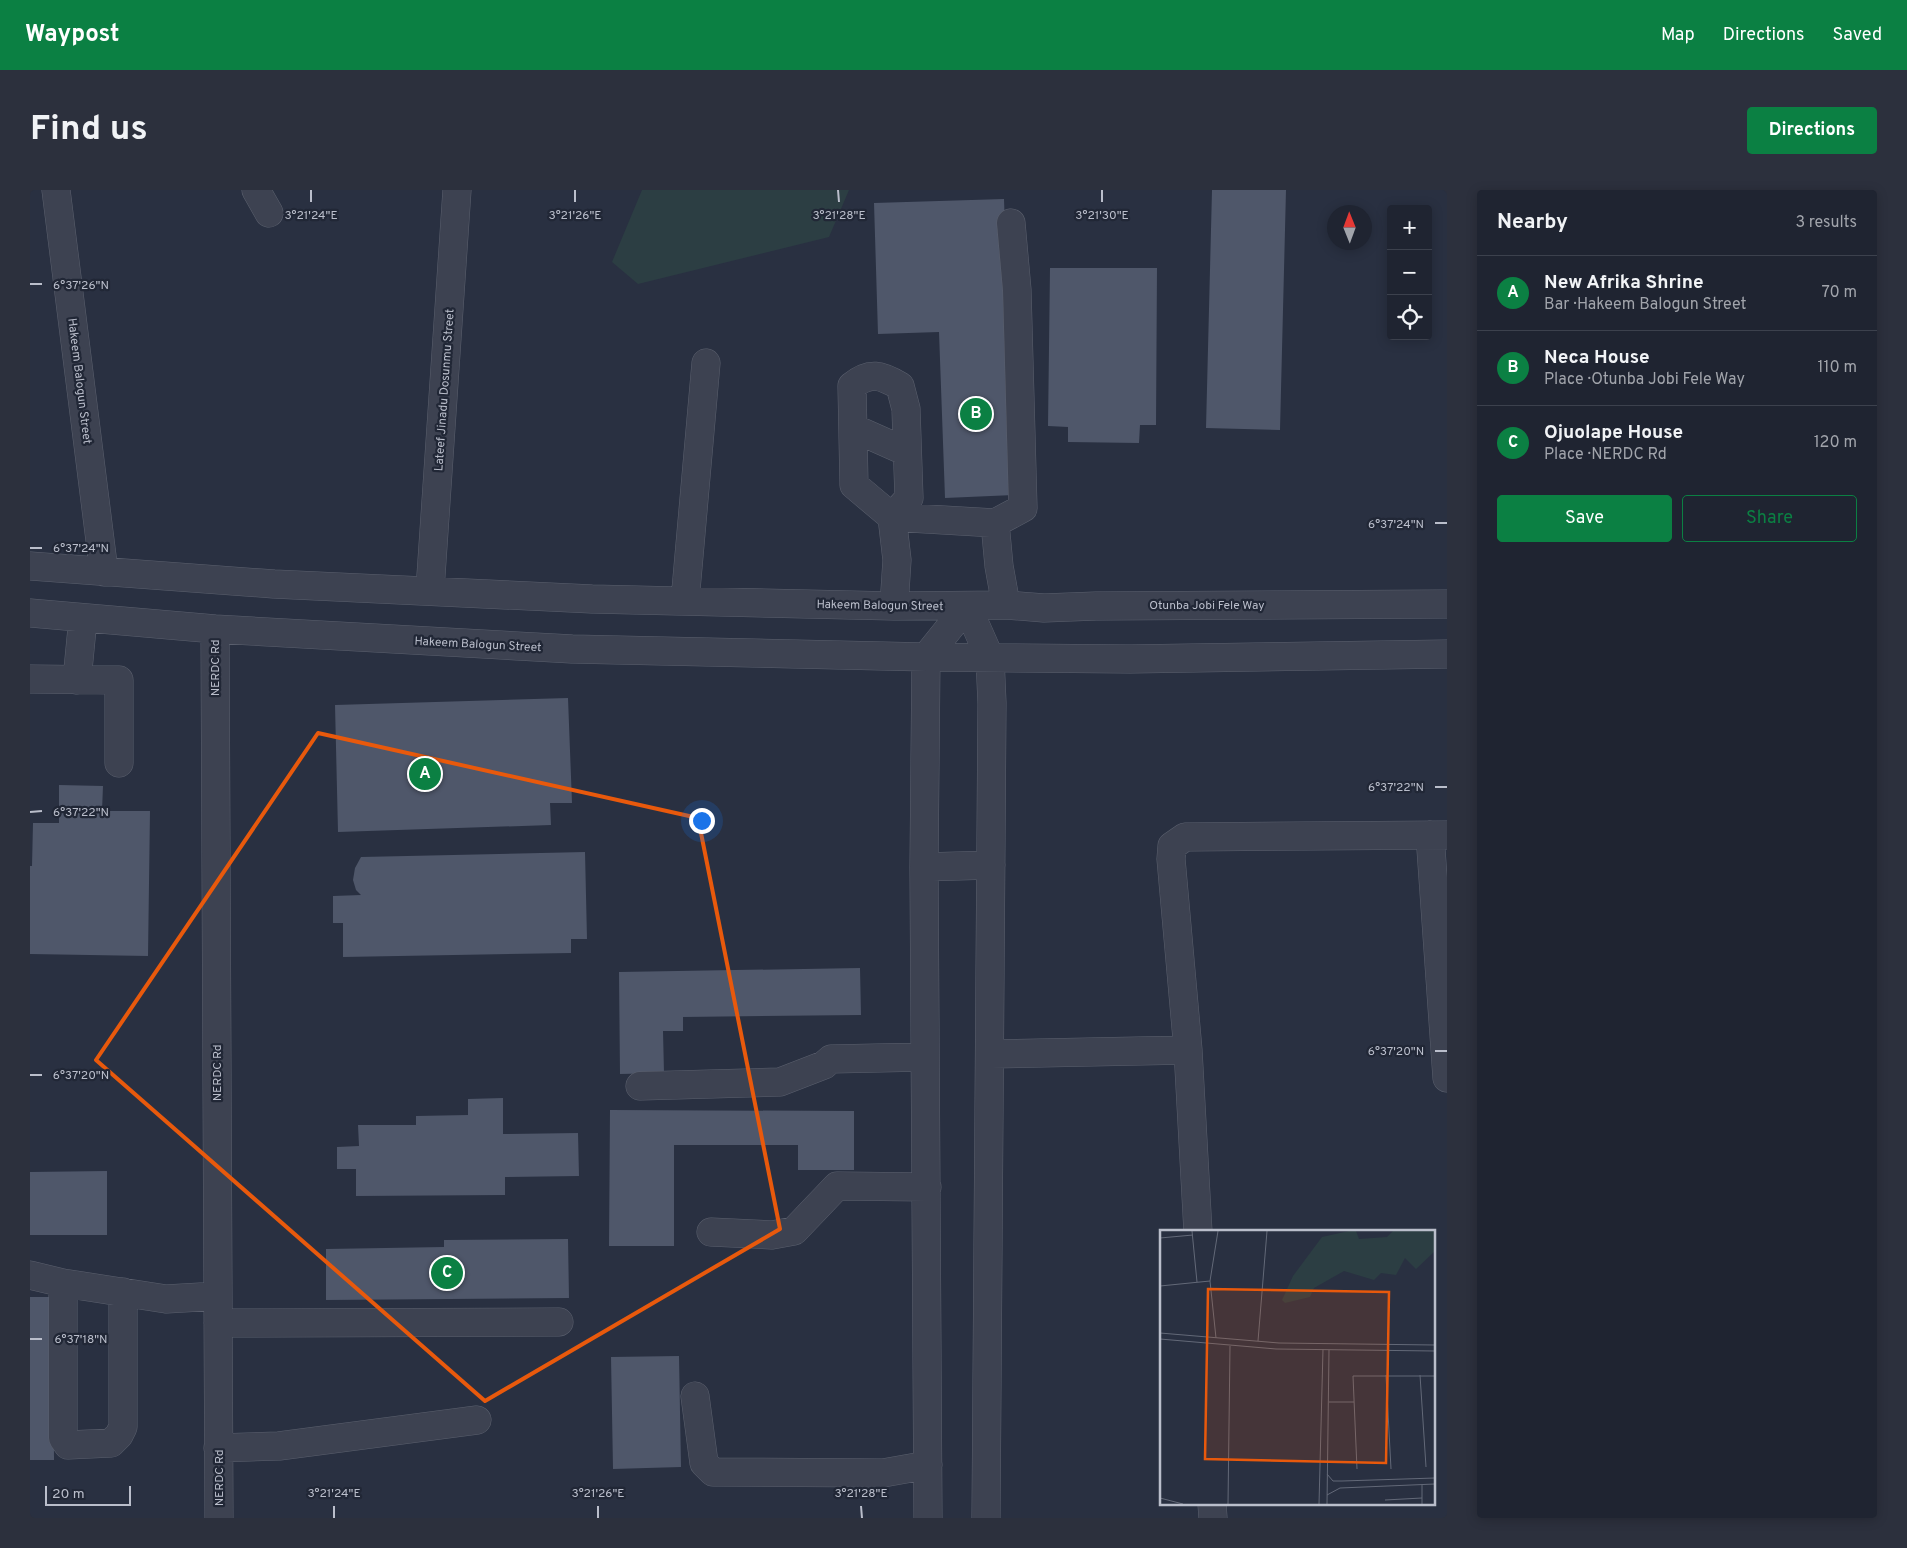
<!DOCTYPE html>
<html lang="en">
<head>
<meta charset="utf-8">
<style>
  body { margin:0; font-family:Overpass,sans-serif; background:#2c303d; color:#f1f3f6 }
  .controls { position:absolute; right:15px; top:15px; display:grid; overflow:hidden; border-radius:5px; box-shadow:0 2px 12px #0003 }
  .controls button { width:45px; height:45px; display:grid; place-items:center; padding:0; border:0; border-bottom:1px solid #3c414d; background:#1f2431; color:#f1f3f6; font:25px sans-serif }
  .compass { position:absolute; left:1297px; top:15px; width:45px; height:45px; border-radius:50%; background:#1f2431; box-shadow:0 2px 12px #0003; rotate:359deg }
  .scale { position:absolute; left:15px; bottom:12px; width:86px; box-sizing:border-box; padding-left:5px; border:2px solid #babecb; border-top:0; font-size:14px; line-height:18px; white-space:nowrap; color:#babecb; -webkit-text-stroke:4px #212736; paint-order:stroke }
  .you { position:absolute; left:671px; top:630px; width:18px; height:18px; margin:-12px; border:4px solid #fff; border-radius:50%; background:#1a73e8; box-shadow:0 0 0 8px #1a73e833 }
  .badge { display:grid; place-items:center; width:32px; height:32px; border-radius:50%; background:#0b8043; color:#fff; font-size:16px; font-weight:700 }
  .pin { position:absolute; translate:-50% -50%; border:2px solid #fff; box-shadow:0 1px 5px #0006 }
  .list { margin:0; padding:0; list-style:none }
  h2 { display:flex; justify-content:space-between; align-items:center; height:65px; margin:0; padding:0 20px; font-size:21px }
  h2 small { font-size:16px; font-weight:400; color:#a1a4ab }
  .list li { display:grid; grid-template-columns:32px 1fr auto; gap:15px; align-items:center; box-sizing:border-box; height:75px; padding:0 20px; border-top:1px solid #3c414d }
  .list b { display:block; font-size:19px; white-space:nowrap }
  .list p { margin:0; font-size:16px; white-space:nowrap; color:#a1a4ab }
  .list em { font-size:16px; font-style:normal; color:#a1a4ab }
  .actions { display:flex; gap:10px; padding:15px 20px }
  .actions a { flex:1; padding:11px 0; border:1px solid #0b8043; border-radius:5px; text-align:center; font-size:18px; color:#0b8043 }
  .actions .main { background:#0b8043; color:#fff }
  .icon { flex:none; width:28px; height:28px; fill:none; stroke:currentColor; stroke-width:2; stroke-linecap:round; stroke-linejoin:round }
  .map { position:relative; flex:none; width:1417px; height:1328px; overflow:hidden; border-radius:5px }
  header { display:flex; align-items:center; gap:30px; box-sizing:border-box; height:70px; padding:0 25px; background:#0b8043; color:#fff }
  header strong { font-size:24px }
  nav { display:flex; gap:28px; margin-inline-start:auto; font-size:18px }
  .intro { display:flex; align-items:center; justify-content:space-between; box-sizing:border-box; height:120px; padding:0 30px }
  h1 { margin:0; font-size:35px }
  .button { padding:12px 22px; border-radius:5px; background:#0b8043; color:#fff; font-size:18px; font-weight:700 }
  main { display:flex; gap:30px; padding:0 30px }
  aside { flex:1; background:#1f2431; border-radius:5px; box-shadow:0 2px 12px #0003 }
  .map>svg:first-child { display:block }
  .green { fill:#2c3e43 }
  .building { fill:#4f576a }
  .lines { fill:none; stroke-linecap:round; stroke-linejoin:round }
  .minor-casing { stroke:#5b606e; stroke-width:29 }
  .minor { stroke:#3d4251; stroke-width:28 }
  .marked { fill:none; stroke:#e8590c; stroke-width:4; stroke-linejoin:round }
  .ticks { fill:none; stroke:#babecb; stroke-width:2 }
  .labels { text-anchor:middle; stroke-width:4.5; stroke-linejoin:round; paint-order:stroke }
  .street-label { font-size:12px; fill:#babecb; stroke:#212736 }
  .inset-road { fill:none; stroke:#636978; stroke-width:1 }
  .view { fill:#e8590c; fill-opacity:0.15; stroke:#e8590c; stroke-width:2.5 }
  .inset-edge { fill:none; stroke:#babecb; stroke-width:2.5 }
  .ticks-label { font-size:12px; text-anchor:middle; fill:#babecb; stroke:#212736; stroke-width:4.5; stroke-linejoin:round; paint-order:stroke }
</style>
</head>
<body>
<header>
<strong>Waypost</strong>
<nav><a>Map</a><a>Directions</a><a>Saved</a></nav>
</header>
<div class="intro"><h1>Find us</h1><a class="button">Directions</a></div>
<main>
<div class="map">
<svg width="1417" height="1328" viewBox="0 0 1417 1328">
  <rect width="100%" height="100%" fill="#293041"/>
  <path class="green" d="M612,0H819L799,47L608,94L582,72Z"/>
  <path class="building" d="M1182,0H1256L1250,240L1176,238Z
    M974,9L984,305L915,308L909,142L848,144L844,13Z
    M1020,78H1127L1126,235H1110L1109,253L1038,252V237L1018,236Z
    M538,508L542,613H520L521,635L308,642L305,515Z
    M29,595L73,596L72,621H120L118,766L0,764V676H2L3,633H29Z
    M555,662L557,749H541V763L313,767V733H303V706L331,705L326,700L323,690L325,678L331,667Z
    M830,778L831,825L653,827V841H633L634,883L590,884L589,782Z
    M473,908V944L548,943L549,986L475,987V1005L326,1006V979H307V957L329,956L328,935H386V926L438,925V909Z
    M580,920L824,921V980H768V955H644V1056H579Z
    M77,981V1045H0V982Z
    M538,1049L539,1108L296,1110V1059L414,1057V1050Z
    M0,1107H23L24,1270H0Z
    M649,1166L651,1277L583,1279L581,1167Z"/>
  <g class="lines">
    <defs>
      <path id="minor" d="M26,0L74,382
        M226,0L239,23
        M823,238L877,262
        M0,376L244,394L562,409L864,416L976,415L1014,418L1066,416L1417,414
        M400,400L427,0
        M655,411L676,173
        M976,415L969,376L965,333L993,318L987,100L981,33
        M864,416L867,370L862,327L824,295L822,196C840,181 851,185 870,196L876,219L879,308L862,327L965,333
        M937,416L960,468L962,513L956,1328
        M0,423L185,439L542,459L896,467L1100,469L1417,464
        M185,439L189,1328
        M0,489L89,490V573
        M47,490L53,428
        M1400,645L1417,888
        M894,677L961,675
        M961,864L1158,860
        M610,896L750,892L794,875L801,869L895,867
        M681,1042L742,1045L764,1041L807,996L897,997
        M1168,1042L1158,860L1141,669L1142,656L1155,647L1417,645
        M0,1085L33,1093L136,1109L188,1106
        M33,1093V1248L38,1255L81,1253L89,1245L93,1237V1102
        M188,1133L529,1132
        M665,1206L674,1273L683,1282L853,1283L898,1275
        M188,1258L249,1256L447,1230
        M1182,1314L1183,1328
        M898,1328L894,677L896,467L937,416"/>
    </defs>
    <use href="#minor" class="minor-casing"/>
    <use href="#minor" class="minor"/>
  </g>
  <path class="marked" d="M288,543L668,628L750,1039L455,1211L66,870Z"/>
  <path class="ticks" d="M281,0V12M545,0V12M808,0L809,12M1072,0V12M0,94H12M1405,333H1417M0,358H12M1405,597H1417M0,622L12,621M1405,861H1417M0,885H12M0,1149H12M304,1316V1328M568,1316V1328M831,1316L832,1328"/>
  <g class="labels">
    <g class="street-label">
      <text transform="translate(50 191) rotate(83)" y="4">Hakeem Balogun Street</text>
      <text transform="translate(414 200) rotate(-86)" y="4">Lateef Jinadu Dosunmu Street</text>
      <text transform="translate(850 415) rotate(1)" y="4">Hakeem Balogun Street</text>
      <text x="1177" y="419">Otunba Jobi Fele Way</text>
      <text transform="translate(448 454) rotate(3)" y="4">Hakeem Balogun Street</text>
      <text transform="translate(185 478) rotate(-90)" y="4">NERDC Rd</text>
      <text transform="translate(187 883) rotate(-90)" y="4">NERDC Rd</text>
      <text transform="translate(189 1288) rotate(-90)" y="4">NERDC Rd</text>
    </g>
  </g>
  <g transform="translate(1130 1040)">
    <rect width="275" height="275" fill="#293041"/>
    <path d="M189,1H196L199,9L227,7L233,1H275V21L256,39L245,28L236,45L221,43L214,50L184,41L154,58L150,67L125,73L122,70L133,46L162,7Z" fill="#2c3e43"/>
    <path class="inset-road" d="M32,1L37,52M0,8L33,5M0,56L50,51M0,103L119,113L275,115M56,108L50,51L58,1M0,109L116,119L275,121M98,111L107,1M226,145L231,239M260,145L266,237M169,172H194M197,239L193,146H275M167,244L173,251H182L275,248M262,255V274M167,265L180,258L275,254M0,268L23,274M225,270L262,268M68,274L70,116M159,274L163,119M167,274L169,120"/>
    <path class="view" d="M48,59L229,62L226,233L45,229Z"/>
    <rect width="275" height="275" class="inset-edge"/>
  </g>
  <g class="ticks-label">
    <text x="281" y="29">3°21'24"E</text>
    <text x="545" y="29">3°21'26"E</text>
    <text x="809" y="29">3°21'28"E</text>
    <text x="1072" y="29">3°21'30"E</text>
    <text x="51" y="99">6°37'26"N</text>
    <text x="1366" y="338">6°37'24"N</text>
    <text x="51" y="362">6°37'24"N</text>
    <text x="1366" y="601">6°37'22"N</text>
    <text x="51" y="626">6°37'22"N</text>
    <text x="1366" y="865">6°37'20"N</text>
    <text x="51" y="889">6°37'20"N</text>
    <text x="51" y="1153">6°37'18"N</text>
    <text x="304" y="1307">3°21'24"E</text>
    <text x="568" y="1307">3°21'26"E</text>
    <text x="831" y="1307">3°21'28"E</text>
  </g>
</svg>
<div class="controls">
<button>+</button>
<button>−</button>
<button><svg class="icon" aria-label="locate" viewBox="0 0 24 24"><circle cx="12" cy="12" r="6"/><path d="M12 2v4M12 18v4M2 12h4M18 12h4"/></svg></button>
</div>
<svg class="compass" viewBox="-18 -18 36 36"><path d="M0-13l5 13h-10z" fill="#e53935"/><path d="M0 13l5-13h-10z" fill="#a1a4ab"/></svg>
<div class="scale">20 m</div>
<div class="you"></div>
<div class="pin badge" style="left:395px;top:584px">A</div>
<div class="pin badge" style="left:946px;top:224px">B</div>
<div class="pin badge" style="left:417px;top:1083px">C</div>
</div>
<aside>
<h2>Nearby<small>3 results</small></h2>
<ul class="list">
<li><span class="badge">A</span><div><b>New Afrika Shrine</b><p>Bar · Hakeem Balogun Street</p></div><em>70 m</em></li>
<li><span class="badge">B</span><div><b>Neca House</b><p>Place · Otunba Jobi Fele Way</p></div><em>110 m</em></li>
<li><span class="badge">C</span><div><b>Ojuolape House</b><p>Place · NERDC Rd</p></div><em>120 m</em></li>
</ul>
<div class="actions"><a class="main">Save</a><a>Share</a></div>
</aside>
</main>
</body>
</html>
